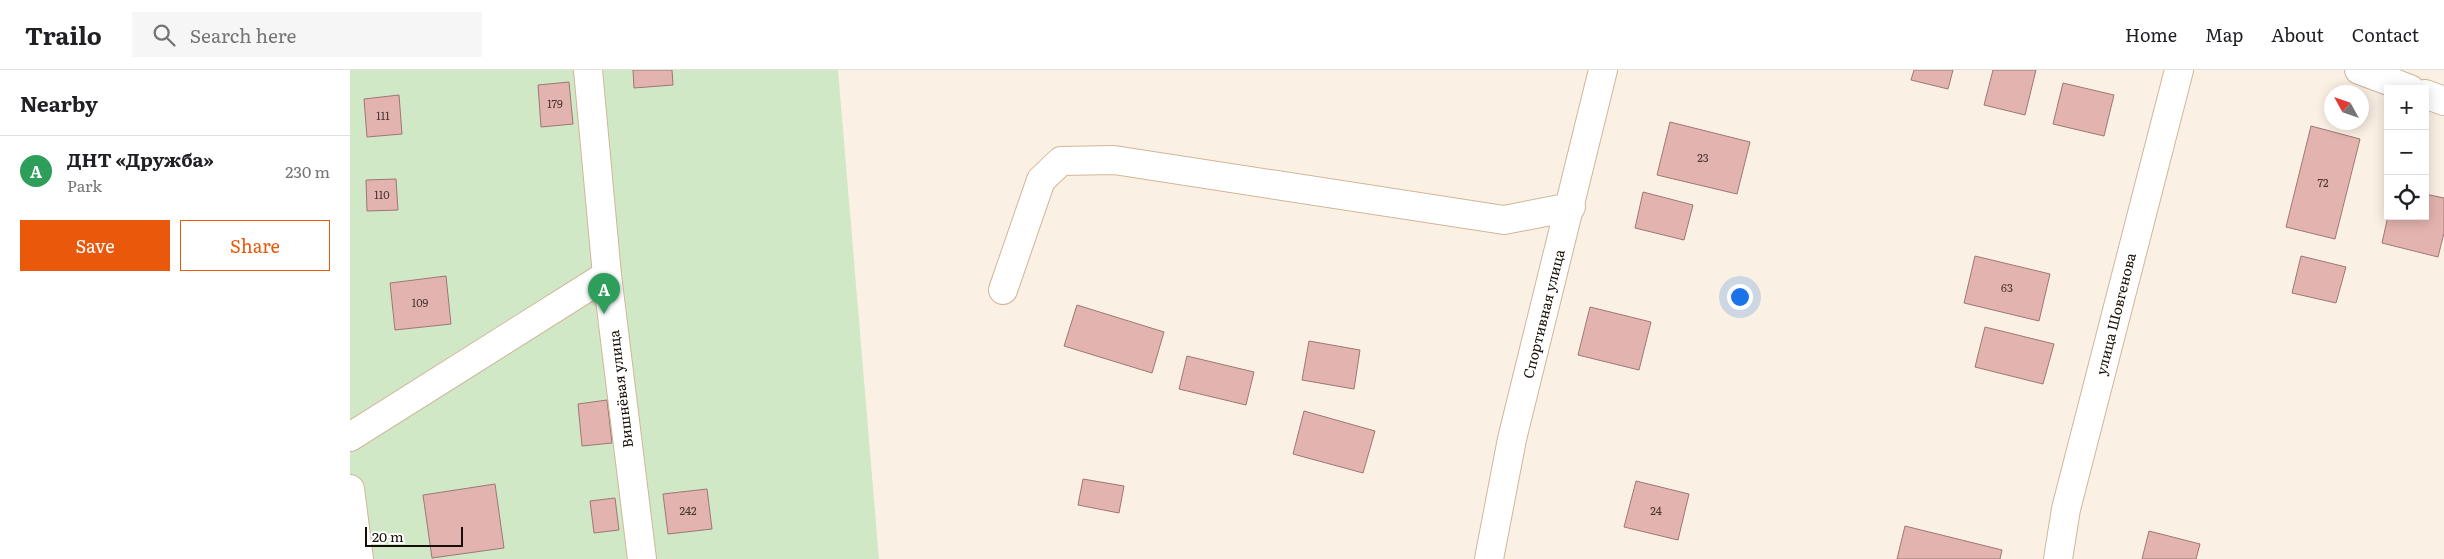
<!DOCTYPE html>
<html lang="en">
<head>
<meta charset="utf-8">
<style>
  body { margin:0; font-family:Literata,serif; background:#f6f6f6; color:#202124 }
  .controls { position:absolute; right:15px; top:15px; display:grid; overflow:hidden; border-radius:0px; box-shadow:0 2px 12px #0003 }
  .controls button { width:45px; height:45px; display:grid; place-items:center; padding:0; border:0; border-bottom:1px solid #e0e0e0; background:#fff; color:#202124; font:25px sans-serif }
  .compass { position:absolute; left:1974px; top:15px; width:45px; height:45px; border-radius:50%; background:#fff; box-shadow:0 2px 12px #0003; rotate:310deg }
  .scale { position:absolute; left:15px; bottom:12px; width:98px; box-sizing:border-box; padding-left:5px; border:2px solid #170e05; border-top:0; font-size:14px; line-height:18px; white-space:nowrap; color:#170e05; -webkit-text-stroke:4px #fff; paint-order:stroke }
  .you { position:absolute; left:1389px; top:226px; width:18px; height:18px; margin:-12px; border:4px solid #fff; border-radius:50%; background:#1a73e8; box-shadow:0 0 0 8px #1a73e833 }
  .badge { display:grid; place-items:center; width:32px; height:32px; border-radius:50%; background:#ea580c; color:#fff; font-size:16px; font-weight:700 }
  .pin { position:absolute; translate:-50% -41px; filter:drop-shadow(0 1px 2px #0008) }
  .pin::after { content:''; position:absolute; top:26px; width:18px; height:15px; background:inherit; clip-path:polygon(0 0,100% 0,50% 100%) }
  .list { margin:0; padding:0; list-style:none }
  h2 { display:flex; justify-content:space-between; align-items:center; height:65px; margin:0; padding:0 20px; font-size:21px }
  h2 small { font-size:16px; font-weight:400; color:#757577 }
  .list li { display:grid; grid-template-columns:32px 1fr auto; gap:15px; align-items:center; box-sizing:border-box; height:70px; padding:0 20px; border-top:1px solid #e0e0e0 }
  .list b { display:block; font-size:19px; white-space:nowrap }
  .list p { margin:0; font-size:16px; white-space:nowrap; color:#757577 }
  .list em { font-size:16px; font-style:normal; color:#757577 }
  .actions { display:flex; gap:10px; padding:15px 20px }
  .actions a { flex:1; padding:11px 0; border:1px solid #ea580c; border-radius:0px; text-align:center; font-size:18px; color:#ea580c }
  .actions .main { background:#ea580c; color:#fff }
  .icon { flex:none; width:28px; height:28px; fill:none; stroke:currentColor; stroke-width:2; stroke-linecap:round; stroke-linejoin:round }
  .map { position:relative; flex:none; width:2094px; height:489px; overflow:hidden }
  header { display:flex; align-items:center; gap:30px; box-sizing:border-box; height:70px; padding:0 25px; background:#fff; border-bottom:1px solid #e0e0e0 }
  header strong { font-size:24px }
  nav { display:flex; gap:28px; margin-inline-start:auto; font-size:18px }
  .search { width:350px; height:45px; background:#f6f6f6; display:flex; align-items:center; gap:12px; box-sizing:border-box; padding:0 18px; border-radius:0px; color:#757577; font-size:19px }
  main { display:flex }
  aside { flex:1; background:#fff }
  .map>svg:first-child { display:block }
  .green { fill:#d1e8c7 }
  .building { fill:#e3b3af; stroke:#9d7774 }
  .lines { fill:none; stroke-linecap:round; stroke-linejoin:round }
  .minor-casing { stroke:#d0b69a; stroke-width:30 }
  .minor { stroke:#fff; stroke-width:28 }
  .labels { text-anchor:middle; stroke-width:5; stroke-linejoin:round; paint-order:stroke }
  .number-label { font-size:11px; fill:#4a3730 }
  .street-label { font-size:14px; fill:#170e05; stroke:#fff }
</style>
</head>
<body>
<header>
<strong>Trailo</strong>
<div class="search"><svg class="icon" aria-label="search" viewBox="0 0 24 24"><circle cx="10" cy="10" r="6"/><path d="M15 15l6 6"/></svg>Search here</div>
<nav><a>Home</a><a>Map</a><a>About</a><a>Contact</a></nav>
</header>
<main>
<aside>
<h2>Nearby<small></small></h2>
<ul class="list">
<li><span class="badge" style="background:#2e9e5b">A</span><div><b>ДНТ «Дружба»</b><p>Park</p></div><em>230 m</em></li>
</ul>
<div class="actions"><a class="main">Save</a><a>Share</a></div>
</aside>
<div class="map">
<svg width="2094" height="489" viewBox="0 0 2094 489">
  <rect width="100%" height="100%" fill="#fbf0e4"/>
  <path class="green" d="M0,0H488L529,489H0Z"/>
  <path class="building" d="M283,0H322L323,15L284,18Z
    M1564,0H1603L1598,19L1561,10Z
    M1643,0H1686L1675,45L1634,35Z
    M219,12L223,54L191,57L188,15Z
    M1713,13L1764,25L1754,66L1703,54Z
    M49,25L52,64L17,67L14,29Z
    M1320,52L1400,72L1387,124L1307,105Z
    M1961,56L2010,69L1985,169L1936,157Z
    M46,109L48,140L17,141L16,110Z
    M1293,122L1343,135L1334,170L1285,158Z
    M2075,124L2094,128V163L2088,187L2032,173L2038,146H2075Z
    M1625,186L1700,204L1689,251L1614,233Z
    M1951,186L1996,197L1986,233L1942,223Z
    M96,206L101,254L45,260L40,213Z
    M727,235L814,262L802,303L714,276Z
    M1240,237L1301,252L1289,300L1228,285Z
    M1635,257L1704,274L1693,314L1625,297Z
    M959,271L1010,280L1004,319L952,310Z
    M837,286L904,302L896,335L829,319Z
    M257,330L262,373L232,376L228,334Z
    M954,341L1025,361L1013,403L943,384Z
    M733,409L774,416L769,443L728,435Z
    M1286,411L1339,424L1328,470L1274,457Z
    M145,414L154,478L82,488L73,425Z
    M357,419L362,459L318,464L313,424Z
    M265,428L269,460L244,463L240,431Z
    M1555,456L1652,480L1650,489H1547Z
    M1799,461L1850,474L1846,489H1792Z"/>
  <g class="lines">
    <defs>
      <path id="minor" d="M238,0L257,205L292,489
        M2009,0L2060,19
        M2075,24L2094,31
        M653,220L691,110L711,91L764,90L1154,150L1221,137
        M0,367L257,205
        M0,419L9,489
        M1139,489L1162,369L1253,0
        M1708,489L1716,439L1829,0"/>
    </defs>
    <use href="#minor" class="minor-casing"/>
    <use href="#minor" class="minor"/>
  </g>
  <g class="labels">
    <g class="number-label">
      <text x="205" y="38">179</text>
      <text x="33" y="50">111</text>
      <text x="1353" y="92">23</text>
      <text x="1973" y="117">72</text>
      <text x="32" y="129">110</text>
      <text x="1657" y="222">63</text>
      <text x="70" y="237">109</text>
      <text x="338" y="445">242</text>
      <text x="1306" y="445">24</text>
    </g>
    <g class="street-label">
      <text transform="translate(1194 244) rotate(-76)" y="5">Спортивная улица</text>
      <text transform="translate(1766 244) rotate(-76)" y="5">улица Шовгенова</text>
      <text transform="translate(271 319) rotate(-97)" y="5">Вишнёвая улица</text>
    </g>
  </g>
</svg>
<div class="controls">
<button>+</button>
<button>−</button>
<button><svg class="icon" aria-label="locate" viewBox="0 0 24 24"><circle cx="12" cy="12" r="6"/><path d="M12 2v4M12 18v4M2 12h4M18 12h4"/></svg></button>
</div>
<svg class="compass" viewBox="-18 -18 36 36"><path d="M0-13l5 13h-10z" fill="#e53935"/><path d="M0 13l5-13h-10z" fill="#757577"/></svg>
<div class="scale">20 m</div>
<div class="you"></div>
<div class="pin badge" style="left:254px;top:244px;background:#2e9e5b">A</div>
</div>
</main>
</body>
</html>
